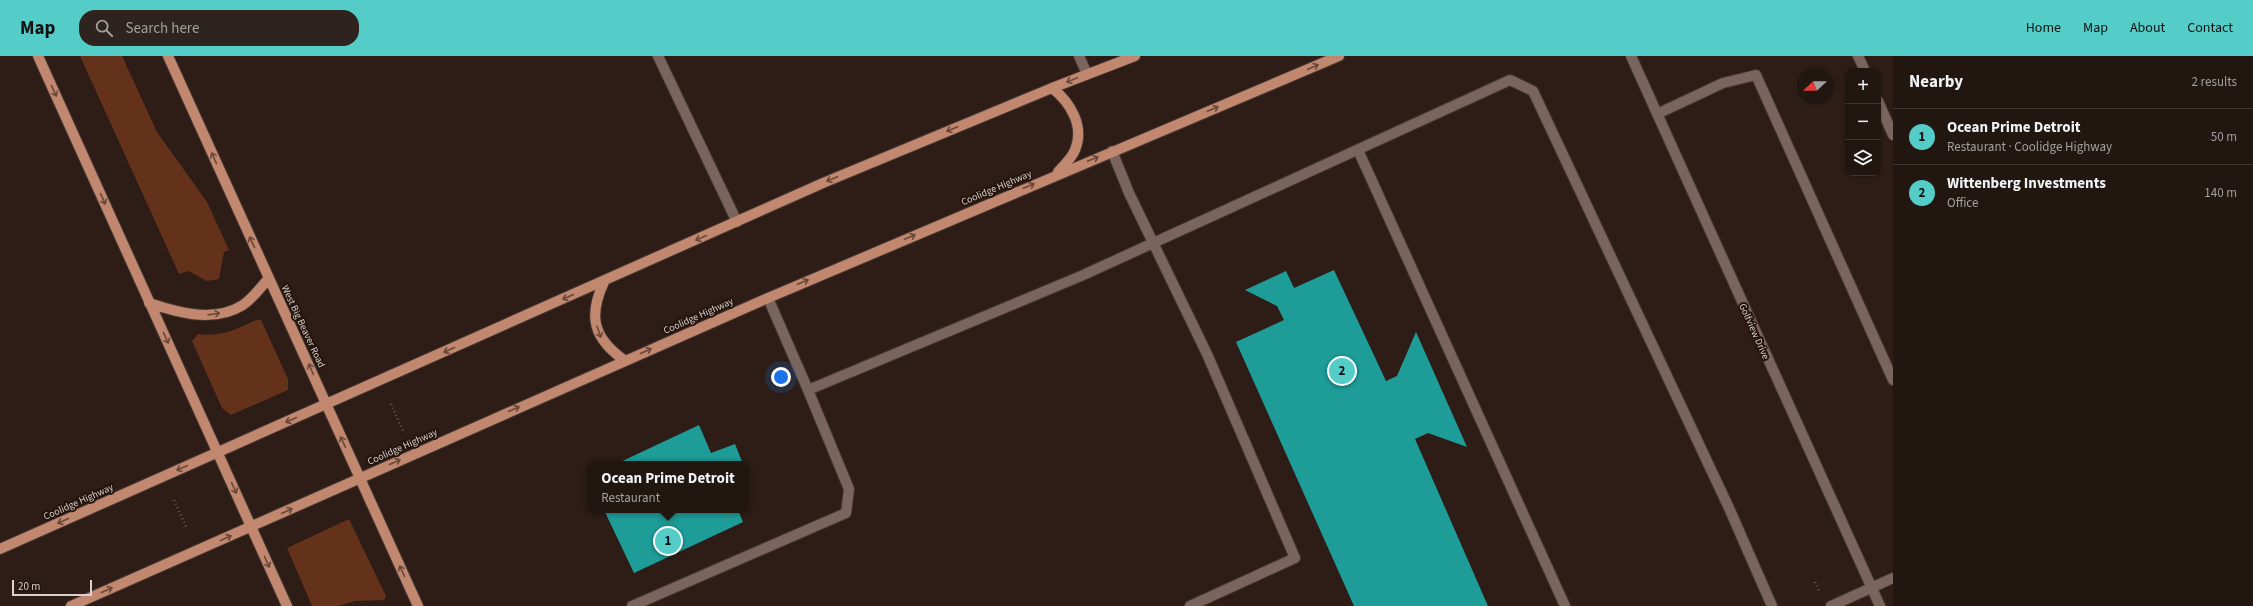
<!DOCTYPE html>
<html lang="en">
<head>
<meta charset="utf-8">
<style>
  body { margin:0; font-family:"Source Sans 3",sans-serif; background:#2e231e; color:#f1f3f6 }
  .controls { position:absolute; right:12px; top:12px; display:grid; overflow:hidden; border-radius:8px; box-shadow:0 1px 3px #0004 }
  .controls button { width:36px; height:36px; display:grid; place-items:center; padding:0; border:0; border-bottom:1px solid #3f3530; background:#221610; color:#f1f3f6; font:20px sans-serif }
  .compass { position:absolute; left:1797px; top:12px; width:36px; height:36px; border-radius:50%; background:#221610; box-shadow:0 1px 3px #0004; rotate:248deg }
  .scale { position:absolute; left:12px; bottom:10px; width:80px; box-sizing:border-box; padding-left:4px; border:2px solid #dcd0cc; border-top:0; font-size:11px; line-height:14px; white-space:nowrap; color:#dcd0cc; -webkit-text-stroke:3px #23140d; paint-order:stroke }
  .you { position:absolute; left:781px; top:321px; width:14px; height:14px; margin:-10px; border:3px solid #fff; border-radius:50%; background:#1a73e8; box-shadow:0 0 0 6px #1a73e833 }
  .badge { display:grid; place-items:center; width:26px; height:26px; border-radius:50%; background:#54cdc8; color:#111; font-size:13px; font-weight:700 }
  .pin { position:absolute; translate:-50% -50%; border:2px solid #fff; box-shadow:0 1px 4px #0006 }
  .popup { position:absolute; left:587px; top:405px; width:162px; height:52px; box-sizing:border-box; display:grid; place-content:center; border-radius:8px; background:#221610; filter:drop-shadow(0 1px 3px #0005); font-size:13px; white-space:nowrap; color:#a29f9f }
  .popup b { font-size:15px; color:#f1f3f6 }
  .popup::after { content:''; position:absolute; left:50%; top:100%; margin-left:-8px; border:8px solid transparent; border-top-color:#221610 }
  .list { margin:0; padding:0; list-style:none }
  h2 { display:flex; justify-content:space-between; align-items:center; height:52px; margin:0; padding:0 16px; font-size:17px }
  h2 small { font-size:13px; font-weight:400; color:#a29f9f }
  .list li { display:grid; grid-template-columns:26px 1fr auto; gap:12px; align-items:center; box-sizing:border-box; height:56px; padding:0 16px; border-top:1px solid #3f3530 }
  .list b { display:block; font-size:15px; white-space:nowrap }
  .list p { margin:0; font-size:13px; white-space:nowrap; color:#a29f9f }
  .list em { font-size:13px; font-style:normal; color:#a29f9f }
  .icon { flex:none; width:22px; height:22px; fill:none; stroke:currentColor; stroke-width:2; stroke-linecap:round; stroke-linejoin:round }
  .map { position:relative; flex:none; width:1893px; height:550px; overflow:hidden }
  header { display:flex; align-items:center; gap:24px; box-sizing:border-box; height:56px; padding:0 20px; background:#54cdc8; color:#111 }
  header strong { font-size:19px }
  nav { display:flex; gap:22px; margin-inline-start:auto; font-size:14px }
  .search { width:280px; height:36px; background:#2e231e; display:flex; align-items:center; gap:10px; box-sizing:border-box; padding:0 14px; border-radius:16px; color:#a29f9f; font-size:15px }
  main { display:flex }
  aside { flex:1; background:#221610 }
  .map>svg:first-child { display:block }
  .green { fill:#64311b }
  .building { fill:#1d9c98 }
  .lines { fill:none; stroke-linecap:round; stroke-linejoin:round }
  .minor-casing { stroke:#453733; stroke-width:12 }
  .major-casing { stroke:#453733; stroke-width:12 }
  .path { stroke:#675852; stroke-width:2.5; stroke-dasharray:1 3; stroke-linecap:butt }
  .minor { stroke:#79655d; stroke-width:10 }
  .major { stroke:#c1876f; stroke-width:10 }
  .oneway { stroke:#6a4839 }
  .labels { text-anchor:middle; stroke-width:4; stroke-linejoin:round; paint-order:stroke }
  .street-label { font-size:10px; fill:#dcd0cc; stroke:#23140d }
</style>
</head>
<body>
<header>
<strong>Map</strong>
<div class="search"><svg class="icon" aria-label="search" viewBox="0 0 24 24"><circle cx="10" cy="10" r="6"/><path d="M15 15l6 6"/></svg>Search here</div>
<nav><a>Home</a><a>Map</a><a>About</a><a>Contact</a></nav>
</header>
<main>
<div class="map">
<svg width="1893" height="550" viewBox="0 0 1893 550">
  <rect width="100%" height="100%" fill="#2d1d16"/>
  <path class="green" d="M80,0H122L157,76L207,146L229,194L224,196L219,223L207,225L188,215L179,218Z
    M256,264H261L288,323V334L231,359L222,352L192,285L198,278C220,281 236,274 256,264Z
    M349,463L386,540L384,544L355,545L339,550H312L287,492Z"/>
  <path class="building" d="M1334,214L1386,325L1397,320L1416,276L1467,391L1428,377L1415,383L1488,550H1354L1236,286L1284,264L1277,250L1245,234L1286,215L1294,232Z
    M699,369L711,397L735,388L743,408H616Z
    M604,454H738L743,466L634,517Z"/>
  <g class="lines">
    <defs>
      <path id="minor" d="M658,0L737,166
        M1079,0L1087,18
        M1631,0L1880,550
        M1858,0L1865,15
        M1878,45L1893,79
        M1657,58L1723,27L1756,19L1893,324
        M1358,94L1565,550
        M1112,95L1129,137L1207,298L1295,502L1190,550
        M768,242L808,334
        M632,550L846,457L849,433L808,334L1081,220L1510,24L1533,35L1729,452L1772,550
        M1831,550L1893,522"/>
      <path id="major" d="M38,0L287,550
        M168,0L418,550
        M1052,32C1070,46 1085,70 1075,94C1072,102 1063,110 1058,116
        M604,226C588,260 593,282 624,304
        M149,247C179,257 214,267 243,249C253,242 261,231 269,222
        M0,493L823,127L1052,32L1135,0
        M71,550L768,242L1339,0"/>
    </defs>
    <use href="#minor" class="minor-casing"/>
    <use href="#major" class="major-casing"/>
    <path class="path" d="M391,348L404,377
      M174,444L187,473
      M1815,526L1819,535"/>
    <use href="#minor" class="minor"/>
    <use href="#major" class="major"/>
  </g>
  <defs><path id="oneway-shaft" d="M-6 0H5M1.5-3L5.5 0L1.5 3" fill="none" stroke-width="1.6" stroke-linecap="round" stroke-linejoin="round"/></defs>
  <g class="oneway">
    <use href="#oneway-shaft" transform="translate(1313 11) rotate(-24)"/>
    <use href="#oneway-shaft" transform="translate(1072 24) rotate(158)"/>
    <use href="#oneway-shaft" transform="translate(54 35) rotate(65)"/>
    <use href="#oneway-shaft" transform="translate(1213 53) rotate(-23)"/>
    <use href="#oneway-shaft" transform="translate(952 73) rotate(157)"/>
    <use href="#oneway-shaft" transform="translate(214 102) rotate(-114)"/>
    <use href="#oneway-shaft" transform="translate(1093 103) rotate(-22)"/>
    <use href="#oneway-shaft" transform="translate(832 123) rotate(157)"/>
    <use href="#oneway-shaft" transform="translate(1029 130) rotate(-23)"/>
    <use href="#oneway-shaft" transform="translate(103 143) rotate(66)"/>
    <use href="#oneway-shaft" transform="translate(910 181) rotate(-23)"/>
    <use href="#oneway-shaft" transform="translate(701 182) rotate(156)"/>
    <use href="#oneway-shaft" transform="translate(252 186) rotate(-115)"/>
    <use href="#oneway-shaft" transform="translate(803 226) rotate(-23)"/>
    <use href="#oneway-shaft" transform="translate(568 241) rotate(156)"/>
    <use href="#oneway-shaft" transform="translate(214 258) rotate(-8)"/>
    <use href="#oneway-shaft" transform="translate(599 276) rotate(71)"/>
    <use href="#oneway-shaft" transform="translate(166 282) rotate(65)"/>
    <use href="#oneway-shaft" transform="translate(449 294) rotate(156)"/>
    <use href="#oneway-shaft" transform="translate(646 295) rotate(-24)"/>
    <use href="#oneway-shaft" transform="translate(311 313) rotate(-114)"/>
    <use href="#oneway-shaft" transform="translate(514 353) rotate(-24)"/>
    <use href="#oneway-shaft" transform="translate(291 364) rotate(156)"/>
    <use href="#oneway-shaft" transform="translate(343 386) rotate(-115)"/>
    <use href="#oneway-shaft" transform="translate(395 406) rotate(-24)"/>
    <use href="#oneway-shaft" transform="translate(182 412) rotate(156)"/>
    <use href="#oneway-shaft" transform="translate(234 432) rotate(66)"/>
    <use href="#oneway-shaft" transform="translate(287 455) rotate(-24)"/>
    <use href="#oneway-shaft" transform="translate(63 465) rotate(156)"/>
    <use href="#oneway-shaft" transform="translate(226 482) rotate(-24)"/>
    <use href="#oneway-shaft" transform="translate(267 506) rotate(66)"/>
    <use href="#oneway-shaft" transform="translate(402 515) rotate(-115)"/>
    <use href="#oneway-shaft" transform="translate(107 534) rotate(-24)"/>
  </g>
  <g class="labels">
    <g class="street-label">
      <text transform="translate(996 131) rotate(-23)" y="4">Coolidge Highway</text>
      <text transform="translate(698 259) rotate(-24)" y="4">Coolidge Highway</text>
      <text transform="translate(304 270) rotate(65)" y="4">West Big Beaver Road</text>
      <text transform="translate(1755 275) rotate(66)" y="4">Golfview Drive</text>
      <text transform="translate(402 390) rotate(-24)" y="4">Coolidge Highway</text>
      <text transform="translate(78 445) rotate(-24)" y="4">Coolidge Highway</text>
    </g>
  </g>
</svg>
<div class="controls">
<button>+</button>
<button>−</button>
<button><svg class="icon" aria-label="layers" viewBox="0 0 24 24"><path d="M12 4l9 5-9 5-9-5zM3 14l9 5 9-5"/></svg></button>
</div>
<svg class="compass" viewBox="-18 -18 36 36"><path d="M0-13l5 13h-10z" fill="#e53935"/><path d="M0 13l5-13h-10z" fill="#a29f9f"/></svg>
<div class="scale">20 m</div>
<div class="you"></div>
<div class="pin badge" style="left:668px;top:485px">1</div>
<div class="popup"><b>Ocean Prime Detroit</b>Restaurant</div>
<div class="pin badge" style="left:1342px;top:315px">2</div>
</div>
<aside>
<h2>Nearby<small>2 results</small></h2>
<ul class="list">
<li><span class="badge">1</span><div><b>Ocean Prime Detroit</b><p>Restaurant · Coolidge Highway</p></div><em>50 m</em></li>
<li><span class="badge">2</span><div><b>Wittenberg Investments</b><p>Office</p></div><em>140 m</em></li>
</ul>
</aside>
</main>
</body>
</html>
